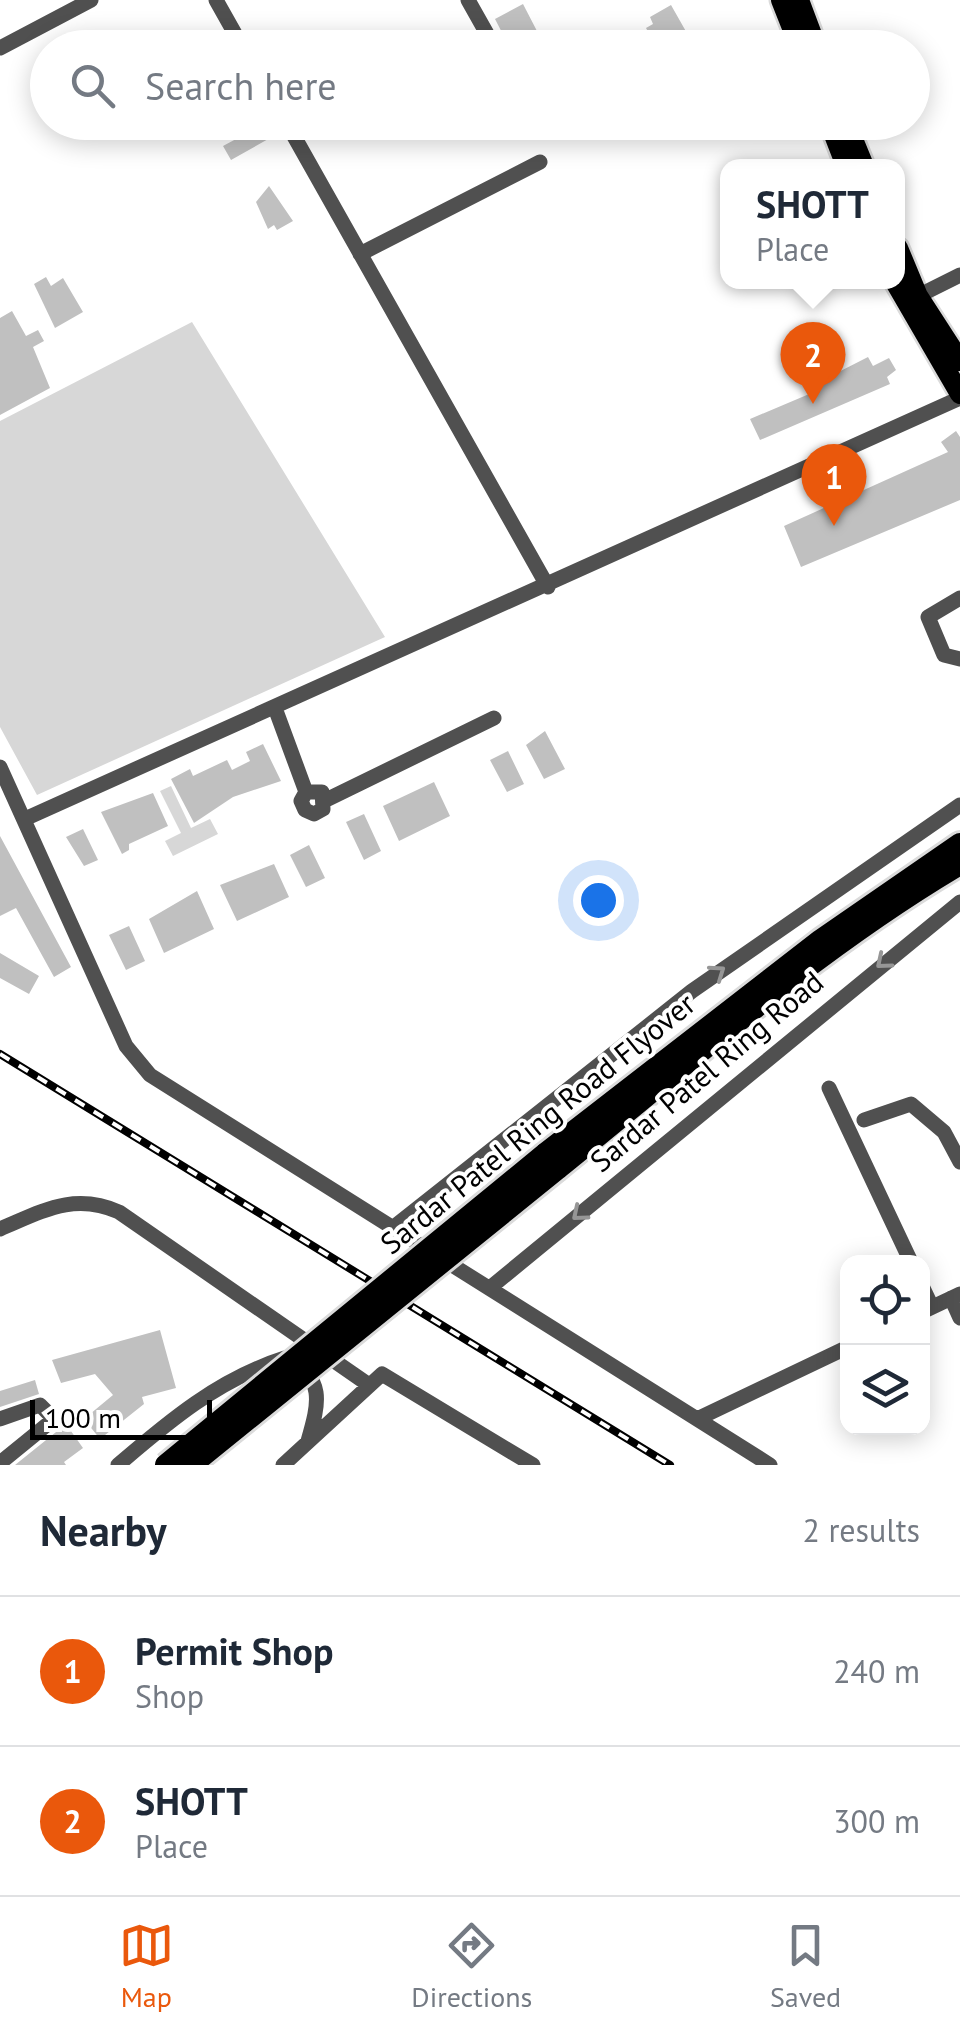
<!DOCTYPE html>
<html lang="en">
<head>
<meta charset="utf-8">
<style>
  body { margin:0; font-family:"PT Sans",sans-serif; background:#f6f6f7; color:#1f2937 }
  .controls { position:absolute; right:30px; bottom:30px; display:grid; overflow:hidden; border-radius:20px; box-shadow:0 5px 25px #0003 }
  .controls button { width:90px; height:90px; display:grid; place-items:center; padding:0; border:0; border-bottom:2px solid #e0e1e3; background:#fff; color:#1f2937; font:50px sans-serif }
  .scale { position:absolute; left:30px; bottom:25px; width:182px; box-sizing:border-box; padding-left:10px; border:5px solid #000; border-top:0; font-size:28px; line-height:35px; white-space:nowrap; color:#000; -webkit-text-stroke:8px #fff; paint-order:stroke }
  .you { position:absolute; left:598px; top:900px; width:35px; height:35px; margin:-25px; border:8px solid #fff; border-radius:50%; background:#1a73e8; box-shadow:0 0 0 15px #1a73e833 }
  .badge { display:grid; place-items:center; width:65px; height:65px; border-radius:50%; background:#ea580c; color:#fff; font-size:32px; font-weight:700 }
  .pin { position:absolute; translate:-50% -82px; filter:drop-shadow(0 2px 5px #0008) }
  .pin::after { content:''; position:absolute; top:52px; width:35px; height:30px; background:inherit; clip-path:polygon(0 0,100% 0,50% 100%) }
  .popup { position:absolute; left:720px; top:159px; width:185px; height:130px; box-sizing:border-box; display:grid; place-content:center; border-radius:20px; background:#fff; filter:drop-shadow(0 2px 8px #0005); font-size:32px; white-space:nowrap; color:#747a83 }
  .popup b { font-size:38px; color:#1f2937 }
  .popup::after { content:''; position:absolute; left:50%; top:100%; margin-left:-20px; border:20px solid transparent; border-top-color:#fff }
  .list { margin:0; padding:0; list-style:none }
  h2 { display:flex; justify-content:space-between; align-items:center; height:130px; margin:0; padding:0 40px; font-size:42px }
  h2 small { font-size:32px; font-weight:400; color:#747a83 }
  .list li { display:grid; grid-template-columns:65px 1fr auto; gap:30px; align-items:center; box-sizing:border-box; height:150px; padding:0 40px; border-top:2px solid #e0e1e3 }
  .list b { display:block; font-size:38px; white-space:nowrap }
  .list p { margin:0; font-size:32px; white-space:nowrap; color:#747a83 }
  .list em { font-size:32px; font-style:normal; color:#747a83 }
  .icon { flex:none; width:55px; height:55px; fill:none; stroke:currentColor; stroke-width:2; stroke-linecap:round; stroke-linejoin:round }
  .map { position:relative; flex:none; width:960px; height:1465px; overflow:hidden }
  .search { position:absolute; background:#fff; box-shadow:0 5px 25px #0003; left:30px; right:30px; top:30px; height:110px; display:flex; align-items:center; gap:25px; box-sizing:border-box; padding:0 35px; border-radius:55px; color:#747a83; font-size:38px }
  .sheet { height:430px; background:#fff }
  nav { display:flex; justify-content:space-around; align-items:center; box-sizing:border-box; height:140px; border-top:2px solid #e0e1e3; background:#fff; font-size:28px; color:#747a83 }
  nav a { display:grid; justify-items:center; gap:5px }
  nav .on { color:#ea580c }
  .map>svg:first-child { display:block }
  .green { fill:#d7d7d7 }
  .building { fill:#c0c0c0 }
  .lines { fill:none; stroke-linecap:round; stroke-linejoin:round }
  .major-casing { stroke:#dbdbdb; stroke-width:25 }
  .highway-casing { stroke:#dbdbdb; stroke-width:28 }
  .minor { stroke:#505050; stroke-width:15 }
  .major { stroke:#000; stroke-width:20 }
  .highway { stroke:#000; stroke-width:22 }
  .rail-casing { stroke:#000; stroke-width:8 }
  .rail { stroke:#fff; stroke-width:4; stroke-dasharray:11; stroke-linecap:butt }
  .highway-bridge-casing { stroke:#dbdbdb; stroke-width:28; stroke-linecap:butt }
  .highway-bridge { stroke:#000; stroke-width:22 }
  .oneway { stroke:#969696 }
  .labels { text-anchor:middle; stroke-width:8; stroke-linejoin:round; paint-order:stroke }
  .street-label { font-size:30px; fill:#000; stroke:#fff }
</style>
</head>
<body>
<div class="map">
<svg width="960" height="1465" viewBox="0 0 960 1465">
  <rect width="100%" height="100%" fill="#fff"/>
  <path class="green" d="M192,322L385,637L37,795L0,727V421Z
    M171,786L191,828L210,819L218,834L173,856L165,841L181,833L160,791Z"/>
  <path class="building" d="M523,4L538,33L510,48L495,19Z
    M671,5L688,35L692,32L698,43L689,48H657L646,28L653,24L650,17Z
    M262,125L270,138L231,160L223,146Z
    M269,186L293,221L277,230L274,225L268,229L256,202Z
    M46,277L51,286L63,278L83,312L55,328L34,284Z
    M12,311L26,336L38,330L44,341L33,347L50,388L0,415V318Z
    M868,357L873,366L889,358L896,370L887,377L890,384L760,440L750,419L821,389L817,383Z
    M956,431L960,437V500L801,567L784,526L948,452L941,442Z
    M545,731L565,769L544,779L526,745Z
    M263,744L281,781L233,797L194,823L171,779L190,769L193,776L227,760L232,770L250,761L246,752Z
    M508,751L524,784L507,792L490,760Z
    M434,782L450,816L399,841L383,806Z
    M153,793L168,826L129,844V850L122,854L101,812Z
    M364,814L381,851L364,860L346,822Z
    M83,829L98,860L84,866L66,837Z
    M0,836L71,967L54,977L16,908L0,916Z
    M309,845L325,878L306,887L290,855Z
    M274,864L289,897L237,921L220,885Z
    M197,891L214,929L164,953L149,919Z
    M129,926L145,961L126,970L109,935Z
    M0,953L39,976L29,994L0,978Z
    M160,1330L176,1388L142,1397L144,1404L100,1439L84,1419L113,1395L95,1374L61,1383L52,1360Z
    M35,1380L39,1394L0,1407V1391Z
    M66,1424L83,1448L64,1462L66,1465H15Z"/>
  <g class="lines">
    <defs>
      <path id="major" d="M781,0L800,48
        M799,0L817,48
        M829,122L846,166
        M846,122L864,166
        M898,248L918,296L960,361
        M895,282L960,394"/>
      <path id="highway" d="M545,1154L821,940L960,844
        M557,1169C687,1064 816,949 960,864"/>
    </defs>
    <use href="#major" class="major-casing"/>
    <use href="#highway" class="highway-casing"/>
    <path class="minor" d="M216,0L243,48
      M468,0L495,48
      M0,48L91,0
      M286,122L548,587
      M360,254L540,162
      M910,300L960,275
      M960,598L928,617L944,655L960,659
      M275,708L306,792L301,801L305,810L314,814L323,809L322,792H306
      M0,767L126,1046L150,1075L770,1465
      M326,800L494,718
      M27,818L960,398
      M829,1088L911,1262
      M864,1120L911,1104L944,1132L960,1162
      M394,1227L692,991L960,805
      M0,1229C43,1211 74,1192 119,1212L369,1385
      M922,1286L932,1307
      M491,1287L960,902
      M951,1298L960,1318
      M922,1312L960,1294
      M0,1419L40,1405L54,1419L0,1463
      M697,1419L848,1347
      M118,1465C169,1421 219,1379 285,1358C326,1377 319,1403 308,1441
      M283,1465L382,1374L533,1465"/>
    <use href="#major" class="major"/>
    <use href="#highway" class="highway"/>
    <defs>
      <path id="rail" d="M0,1054L670,1465"/>
    </defs>
    <use href="#rail" class="rail-casing"/>
    <use href="#rail" class="rail"/>
    <defs>
      <path id="highway-bridge" d="M166,1465L545,1154
        M191,1465L557,1169"/>
    </defs>
    <use href="#highway-bridge" class="highway-bridge-casing"/>
    <use href="#highway-bridge" class="highway-bridge"/>
  </g>
  <defs><path id="oneway-chevron" d="M-2-3.5L2.5 0L-2 3.5" fill="none" stroke-width="1.6" stroke-linecap="round" stroke-linejoin="round" transform="scale(2.5)"/></defs>
  <g class="oneway">
    <use href="#oneway-chevron" transform="translate(883 962) rotate(140)"/>
    <use href="#oneway-chevron" transform="translate(718 972) rotate(-35)"/>
    <use href="#oneway-chevron" transform="translate(579 1214) rotate(140)"/>
  </g>
  <g class="labels">
    <g class="street-label">
      <text transform="translate(707 1072) rotate(-40)" y="10">Sardar Patel Ring Road</text>
      <text transform="translate(538 1124) rotate(-39)" y="10">Sardar Patel Ring Road Flyover</text>
    </g>
  </g>
</svg>
<div class="controls">
<button><svg class="icon" aria-label="locate" viewBox="0 0 24 24"><circle cx="12" cy="12" r="6"/><path d="M12 2v4M12 18v4M2 12h4M18 12h4"/></svg></button>
<button><svg class="icon" aria-label="layers" viewBox="0 0 24 24"><path d="M12 4l9 5-9 5-9-5zM3 14l9 5 9-5"/></svg></button>
</div>
<div class="scale">100 m</div>
<div class="you"></div>
<div class="pin badge" style="left:834px;top:526px">1</div>
<div class="pin badge" style="left:813px;top:404px">2</div>
<div class="popup"><b>SHOTT</b>Place</div>
<div class="search"><svg class="icon" aria-label="search" viewBox="0 0 24 24"><circle cx="10" cy="10" r="6"/><path d="M15 15l6 6"/></svg>Search here</div>
</div>
<section class="sheet">
<h2>Nearby<small>2 results</small></h2>
<ul class="list">
<li><span class="badge">1</span><div><b>Permit Shop</b><p>Shop</p></div><em>240 m</em></li>
<li><span class="badge">2</span><div><b>SHOTT</b><p>Place</p></div><em>300 m</em></li>
</ul>
</section>
<nav>
<a class="on"><svg class="icon" aria-label="map" viewBox="0 0 24 24"><path d="M3 6l6-2 6 2 6-2v14l-6 2-6-2-6 2zM9 4v14M15 6v14"/></svg>Map</a>
<a><svg class="icon" aria-label="directions" viewBox="0 0 24 24"><path d="M12 3l9 9-9 9-9-9zM9 14v-3h6M13 9l2 2-2 2"/></svg>Directions</a>
<a><svg class="icon" aria-label="saved" viewBox="0 0 24 24"><path d="M7 4h10v16l-5-4-5 4z"/></svg>Saved</a>
</nav>
</body>
</html>
